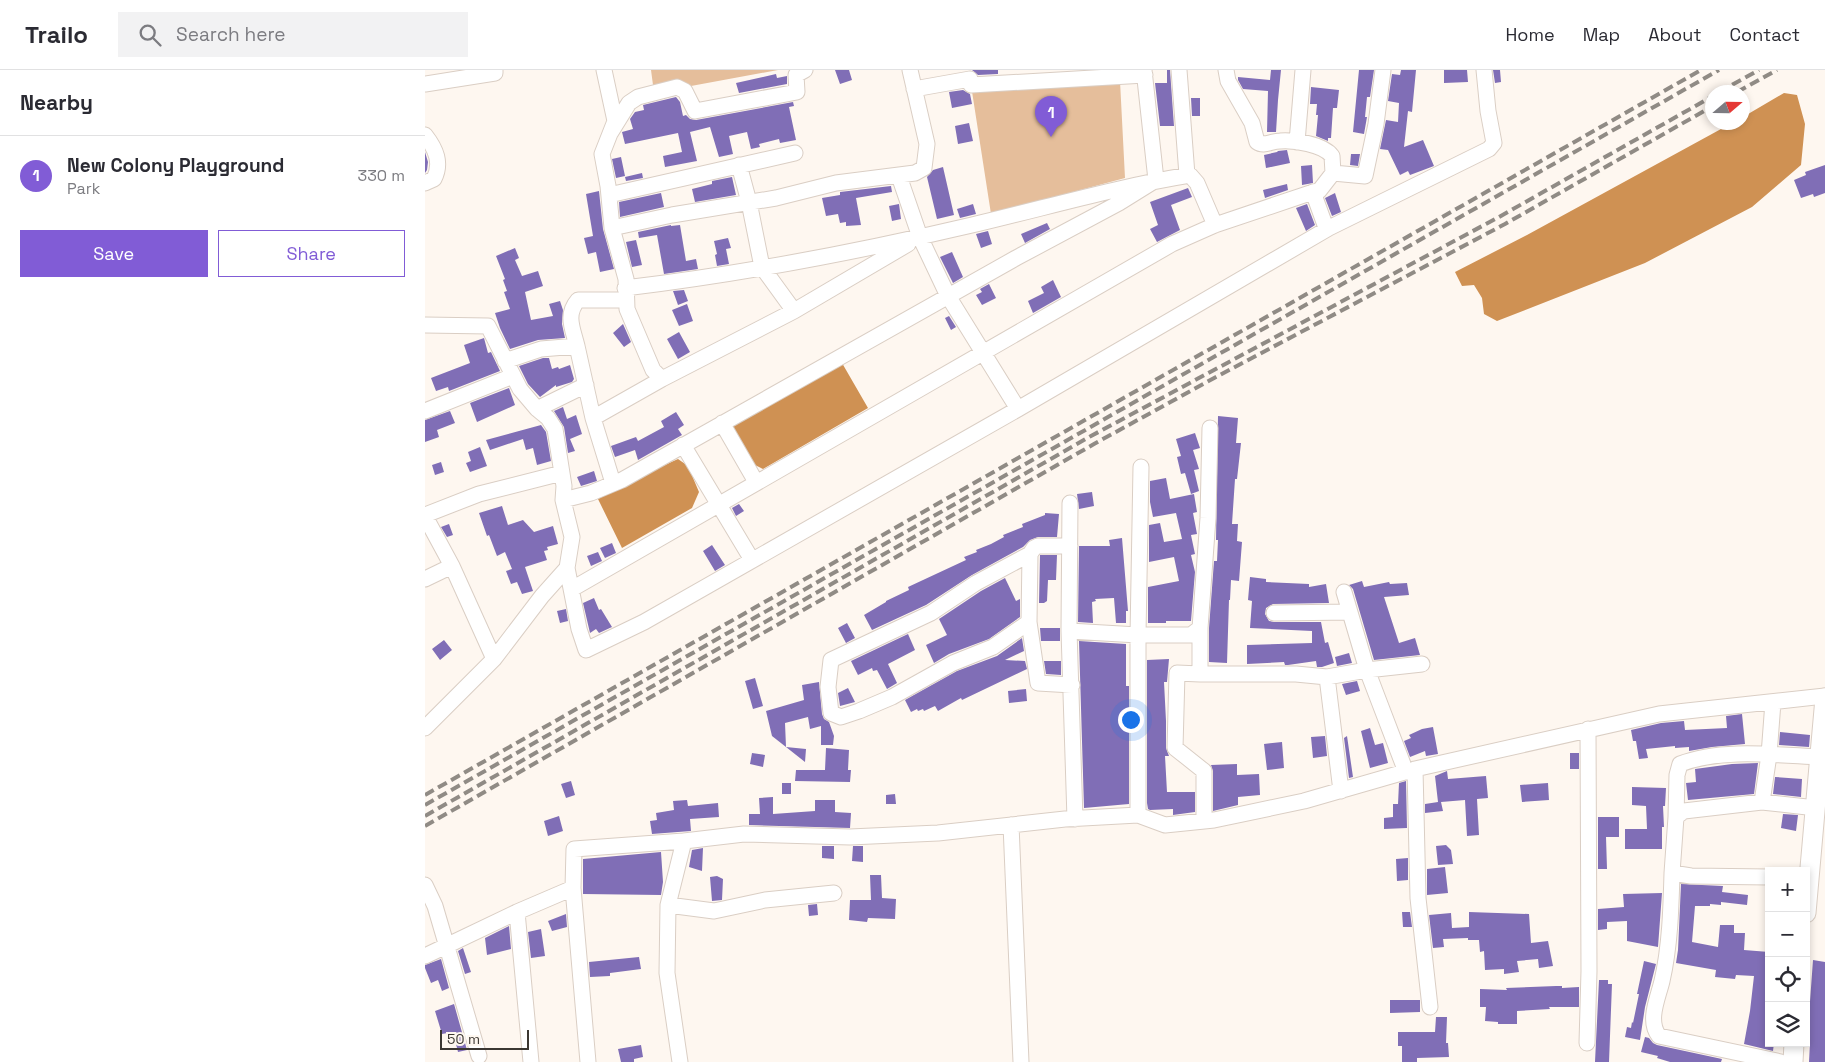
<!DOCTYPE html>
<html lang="en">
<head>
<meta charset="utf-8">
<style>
  body { margin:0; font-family:"Space Grotesk",sans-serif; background:#f2f2f3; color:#2b2b33 }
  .controls { position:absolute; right:15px; bottom:15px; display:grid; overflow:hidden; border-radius:0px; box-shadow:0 2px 8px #0003 }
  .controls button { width:45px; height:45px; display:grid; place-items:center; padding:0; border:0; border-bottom:1px solid #e1e1e2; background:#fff; color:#2b2b33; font:25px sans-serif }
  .compass { position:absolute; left:1280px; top:15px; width:45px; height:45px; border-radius:50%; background:#fff; box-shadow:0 2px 8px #0003; rotate:70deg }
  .scale { position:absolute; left:15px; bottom:12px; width:89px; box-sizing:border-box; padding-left:5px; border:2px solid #3b3732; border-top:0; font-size:14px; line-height:18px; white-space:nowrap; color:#3b3732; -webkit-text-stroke:4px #fef7f0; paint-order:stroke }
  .you { position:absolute; left:705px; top:649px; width:18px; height:18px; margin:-12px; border:4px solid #fff; border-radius:50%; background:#1a73e8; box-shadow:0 0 0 8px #1a73e833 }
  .badge { display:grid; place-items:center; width:32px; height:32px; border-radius:50%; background:#815cd6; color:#fff; font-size:16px; font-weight:700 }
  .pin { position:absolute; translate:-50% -41px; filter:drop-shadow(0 1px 2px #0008) }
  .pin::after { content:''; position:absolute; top:26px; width:18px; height:15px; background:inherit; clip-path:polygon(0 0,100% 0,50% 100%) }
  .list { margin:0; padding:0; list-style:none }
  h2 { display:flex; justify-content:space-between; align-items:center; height:65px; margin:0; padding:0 20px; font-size:21px }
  h2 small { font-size:16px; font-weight:400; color:#7c7c81 }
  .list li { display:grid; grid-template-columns:32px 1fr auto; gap:15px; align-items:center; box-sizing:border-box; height:80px; padding:0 20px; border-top:1px solid #e1e1e2 }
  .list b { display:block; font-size:19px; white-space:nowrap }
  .list p { margin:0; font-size:16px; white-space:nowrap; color:#7c7c81 }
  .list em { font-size:16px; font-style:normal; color:#7c7c81 }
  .actions { display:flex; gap:10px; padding:15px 20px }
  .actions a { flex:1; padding:11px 0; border:1px solid #815cd6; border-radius:0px; text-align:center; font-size:18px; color:#815cd6 }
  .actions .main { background:#815cd6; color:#fff }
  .icon { flex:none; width:28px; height:28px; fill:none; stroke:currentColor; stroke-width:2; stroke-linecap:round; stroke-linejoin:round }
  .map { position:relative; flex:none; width:1400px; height:992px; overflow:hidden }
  header { display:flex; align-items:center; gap:30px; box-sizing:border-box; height:70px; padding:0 25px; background:#fff; border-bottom:1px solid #e1e1e2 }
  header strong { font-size:24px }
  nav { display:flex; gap:28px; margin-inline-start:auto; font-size:18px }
  .search { width:350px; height:45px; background:#f2f2f3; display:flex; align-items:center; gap:12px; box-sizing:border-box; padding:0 18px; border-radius:0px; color:#7c7c81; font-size:19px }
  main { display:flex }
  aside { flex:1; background:#fff }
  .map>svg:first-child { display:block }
  .green { fill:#e5be9b }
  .water { fill:#cf9153 }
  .building { fill:#806eb6 }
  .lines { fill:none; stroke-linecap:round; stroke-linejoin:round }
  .minor-casing { stroke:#dacec4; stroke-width:17 }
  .major-casing { stroke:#dacec4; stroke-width:21 }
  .minor { stroke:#fff; stroke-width:15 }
  .major { stroke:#fff; stroke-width:19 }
  .rail { stroke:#908b85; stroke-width:4; stroke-dasharray:10 5; stroke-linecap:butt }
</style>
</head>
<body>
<header>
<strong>Trailo</strong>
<div class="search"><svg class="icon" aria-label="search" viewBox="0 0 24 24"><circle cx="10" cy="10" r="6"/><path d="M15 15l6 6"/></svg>Search here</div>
<nav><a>Home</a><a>Map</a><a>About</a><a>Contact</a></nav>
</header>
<main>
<aside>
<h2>Nearby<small></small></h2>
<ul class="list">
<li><span class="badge">1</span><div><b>New Colony Playground</b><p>Park</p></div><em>330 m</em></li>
</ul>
<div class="actions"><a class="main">Save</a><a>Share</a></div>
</aside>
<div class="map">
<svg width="1400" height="992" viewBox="0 0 1400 992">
  <rect width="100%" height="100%" fill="#fef7f0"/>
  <path class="green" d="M226,0H353L266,16L254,12L228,15Z
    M695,11L700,108L566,144L546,15Z"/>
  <path class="water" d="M1359,23L1372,25L1380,54L1376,95L1327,137L1220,193L1072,251L1059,244L1057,228L1049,215L1037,216L1030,202L1102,165L1307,53L1318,52V47Z
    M417,293L443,338L338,399L326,393L306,361L307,354Z
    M253,389L263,396L274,422L267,438L197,478L173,429L220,404Z"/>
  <path class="building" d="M410,0H424L427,10L415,14Z
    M547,0H573V4L553,5Z
    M742,0H745L749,56H735L730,13H742Z
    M846,0H856L853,30L851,62H842L843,21L818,19L813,10V7L845,10Z
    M934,0H949L945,27H942L940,47H942L939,64L928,62Z
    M976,0H991L987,42L983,41L979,77L998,70L1009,96L985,105L983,101L975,105L963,80L955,79L961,50L973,52L974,33L963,31L967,4L975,5Z
    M1019,0H1042L1043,12L1019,13Z
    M1068,0H1075L1076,12L1070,13Z
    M351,4L352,8L362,6V14L314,23L311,13Z
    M886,17L914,20L912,38H908L906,68H903V71L891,66L893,45H891L892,34H885Z
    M538,20L545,24L547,34L527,38L524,22Z
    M251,27L255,32L258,46L261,45L265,49L271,50L368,32L369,36L364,37L371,70L355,73L354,69L334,74L335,77L326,79L322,62L304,66L308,84L294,87L285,57L265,62L272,91L240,97L238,86L257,82L253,63L200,74L197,62L208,59L205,49L210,42L219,40L218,35Z
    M766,28H775V46H767Z
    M544,53L548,71L533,74L530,56Z
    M862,80L865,93L841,98L839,85L852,82L853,81Z
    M0,82L3,92L2,100L0,103Z
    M926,84H935L933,96L925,95Z
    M196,87L200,106L191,108L187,89Z
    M887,95L888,113L877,115L876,96Z
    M1400,95V123L1389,127L1388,124L1376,128L1369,110L1381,105L1380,102Z
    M518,97L529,145L512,149L502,107L508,100Z
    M217,103L218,108L201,111L200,107Z
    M307,107L311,125L270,132L267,119L287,114V111Z
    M862,114L863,120L840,128L838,120Z
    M466,116L467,122L431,128L436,155L421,156V152L415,153L413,144L401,146L397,128L415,125V122Z
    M763,118L767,127L746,135L755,160L732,172L725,159L733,155L725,132Z
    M174,121L178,159L189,199L175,202L171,182L163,184L159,168L168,166L161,124Z
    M236,123L239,137L195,147L194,132Z
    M910,123L916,142L907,146L900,128Z
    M474,134L476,149L467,151L464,136Z
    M548,134L551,144L535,148L532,139Z
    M882,134L890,155L881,161L871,138Z
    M622,153L625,159L600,173L596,164Z
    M246,155V156L255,155L261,191L271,189L273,199L239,204L232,165L214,168L213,162Z
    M563,161L567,174L556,178L551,164Z
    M303,168L306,178L301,179L304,194L292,196L290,185L292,184L289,171Z
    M211,170L217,195L207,197L201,172Z
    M90,178L94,188L90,190L97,206L113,201L118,216L100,222L106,250L128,246L124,234L135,231L138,240L137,254L140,268L113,270L85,279L75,258L70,243L85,239L79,222L82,221L78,210L80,209L71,186Z
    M527,182L538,207L528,213L515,187Z
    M628,210L636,227L608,243L603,231L619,223L616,217Z
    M564,214L571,228L557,235L551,225L557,222L555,219Z
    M259,220L263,231L253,235L248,221Z
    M262,234L268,251L254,256L247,240Z
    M524,246L531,257L526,260L520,248Z
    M198,254L206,272L199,277L188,263Z
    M254,262L265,282L253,289L242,269Z
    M59,268L63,283L66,282L75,301L24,321L23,317L11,321L6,308L45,293L39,275Z
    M118,288H124L127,299L133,297L134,299L145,295L149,309L147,312L131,317V315L115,327L103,314L94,296Z
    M84,318L90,335L52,352L45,333Z
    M138,337L142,349L151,345L157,364L145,369L150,381L143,383L139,357L129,341Z
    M25,341L30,353L12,360L14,367L0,372V350Z
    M251,342L259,355L253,359L257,365L213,390L210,380L190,387L186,376L211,367L213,371L239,357L236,351Z
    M793,346L813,348L811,373H816L812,409H810L807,454H813L812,471L817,472L814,511L806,510L805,530H804L802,593L784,592V558L789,491H792L793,470H791Z
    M116,355L121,362L126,391L112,395L108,378L101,380L98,369L65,380L61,370Z
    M770,363L775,378L768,380L774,399L769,400L774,421L766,424L760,403L756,404L752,387L756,386L751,369Z
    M55,377L62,396L45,402L41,393L46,391L43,382Z
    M16,392L19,402L10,405L7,395Z
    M169,401L172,411L156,416L152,407Z
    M741,408L745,429L769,424L772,442L768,443L772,464L766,465L770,484L766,485L770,502L766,551H741V553H723V517L754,511L749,487L724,492V455L735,453L739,472L757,469L751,443L728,447L725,432V411Z
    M667,422L669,436L654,439L652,424Z
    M314,434L319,441L311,446L307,438Z
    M77,436L83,455L98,450L109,462L128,456L133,474L122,477L123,480L119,481L122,490L100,497L108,521L97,524L92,512L86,514L81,501L87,499L80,482L72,486L64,465L62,466L54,443Z
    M620,443L634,444L632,467H613L605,470L598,477L547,505L501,535L447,560L439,545L461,532V531L484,520L483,517L541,490L539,487L552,482L551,480L566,474L579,467L578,465L598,457L597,454L620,445Z
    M24,454L28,465L22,467L16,457Z
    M697,468L703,541H701V553H691L689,528L670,529L671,531L667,532L668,553L653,552L654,476H685L684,470Z
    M187,473L191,483L180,488L175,478Z
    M287,475L300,495L290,501L278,481Z
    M173,482L177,491L166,496L162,486Z
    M615,485H632L631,510H623L622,531L619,533H614Z
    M825,507L841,509V512L884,514V517L901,514L904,533L848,534L841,538L840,544L844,551L849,552H896L900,573L903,572L909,593L897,597H892L891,591L863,595H860L859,592L822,594V575L887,573V561L825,558L827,531L823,530Z
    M580,508L591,531L595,529V547L564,569L524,584L509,593L501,575L522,565L514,549L556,521Z
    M937,511L939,517L964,512L965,514L982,513L984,525L959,527L974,573L990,568L995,585L949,590L928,519L924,515Z
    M169,528L174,540L176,539L187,557L174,563L171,559L165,563L158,533Z
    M141,539L143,551L135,553L132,541Z
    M422,553L430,568L421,573L413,558Z
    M615,558H635V571H616Z
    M483,564L490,580L463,594L472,613L462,619L452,600L448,601L447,598L433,605L426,591Z
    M597,568L599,581L580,590L600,591L602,599L537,630L536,628L513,641L510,636L499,641L498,639L493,641L492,639L486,642L480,630L532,601L572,586Z
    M19,570L27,580L15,590L7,579Z
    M654,571L701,574V616H704V734L659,738Z
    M924,583L927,593L912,596L910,587Z
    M744,589L742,612H739L741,651V678L744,686H740L742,722H770V742L748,745V739L725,740L723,739L722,733V590Z
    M619,591H636V605L621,604Z
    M330,608L338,636L328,639L320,611Z
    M932,611L935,621L921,625L917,614Z
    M394,612L397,644L399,649L404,652L409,666L408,675H396V656L385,659L383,647L360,653L361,677L347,666L341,641L379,630L377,615Z
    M423,618L430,632L415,636L413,623Z
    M601,619L602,631L584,633L583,621Z
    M1317,644L1320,674L1287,677L1264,681V677L1250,678V676L1221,679L1223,688L1214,689L1211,671H1208L1206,660L1236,653L1259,651L1260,660L1302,658L1301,646Z
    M1008,657L1013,684L1001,686L1000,681L985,687L979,671L986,668L984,665L997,659Z
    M945,658L950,675L958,673L963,693L945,698L936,661Z
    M1355,662L1385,665L1384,677L1354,675Z
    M900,666L902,686L888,688L886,667Z
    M922,666L928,707L924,708L919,668Z
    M857,672L859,698L842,700L839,674Z
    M361,677L381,679L380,692Z
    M401,678L424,680L423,700H426L425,712L370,711L371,700H400Z
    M327,683L340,685L338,697L325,694Z
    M1145,683H1154V699H1145Z
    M1333,693L1329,724L1263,730L1261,713L1271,712L1270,699L1307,694Z
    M812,694V705L834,704L835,725L813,727V735L788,741V701L786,695Z
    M1022,701L1023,709L1061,706L1063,728L1052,729L1054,765L1042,766L1040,730L1016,732L1018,741L1000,743V734L1013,732L1010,706Z
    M1350,707L1377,709L1376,727L1348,724Z
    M146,711L150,725L141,728L136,714Z
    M981,711L982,758L959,759V748L968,747V734H973L974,713Z
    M357,713H366V724H357Z
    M1123,713L1124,730L1097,732L1095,715Z
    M1207,717L1241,718L1240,736H1238L1239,757H1237V779H1200V759H1222L1221,736L1207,735Z
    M470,724L471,734H461V725Z
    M348,727V744L390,741V730H410V742L426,743L425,758L324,755V744H335L334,728Z
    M262,730L263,736L293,733L294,747L265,749L266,761L227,764L225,751L232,750L231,743L249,740L248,731Z
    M1358,744L1373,745L1371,761L1356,758Z
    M134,746L138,761L123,766L119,751Z
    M1173,747H1194V767H1181L1182,799H1173Z
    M1021,775L1026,780L1028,794L1013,795L1011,776Z
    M397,776H409V789L397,788Z
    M428,776H438V792L427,791Z
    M278,778L277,801L264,797L267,780Z
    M236,782L238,812L236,825L158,824V789Z
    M983,788V810L972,811L971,789Z
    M1020,797L1023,823L1002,825V799Z
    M445,805H456L457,828L471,829L470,849L443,848L442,852L424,850L425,830H446Z
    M292,806L298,809L297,830L287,831L285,807Z
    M1256,814L1298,816L1297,822L1323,825L1322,835L1296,832V835L1285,834V836H1270L1267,872L1293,877L1295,855H1309V863H1320L1319,880L1344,882V973H1349L1348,981L1319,974L1325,941L1329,906L1311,905L1310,909L1290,907L1291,900L1251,893L1253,880Z
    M1237,823L1233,877L1202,871V851L1182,852V859L1173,860V839L1199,837L1198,824Z
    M392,834L393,845L384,846L383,835Z
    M977,842H985L987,857H978Z
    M1044,842L1104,844L1106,873L1123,871L1128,896L1114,898L1113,889L1092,891L1094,902L1079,904V899L1060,900L1059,881L1055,882L1054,870H1043V868L1018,869L1019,877L1008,878L1004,845L1026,843L1027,858L1044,857Z
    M141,844L142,857L127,861L123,851Z
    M84,856L86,879L62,885L60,868Z
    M116,859L120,886L106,888L103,862Z
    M38,878L46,902L40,904L33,881Z
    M214,887L216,899L185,903V906L165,907L164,892Z
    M16,889L24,918L17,921L13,910L6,913L0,898V895Z
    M1388,890L1400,892V992H1384L1385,973H1382Z
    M1219,891L1231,894L1220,937L1215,970L1200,967L1202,957L1206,958L1207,952L1208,953L1214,924H1212Z
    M1174,910H1183V914H1187L1184,992H1170Z
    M1131,916H1137V918L1154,917V937H1124L1125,939L1092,941V954H1073V952L1060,951L1061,937H1055V919L1082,920L1081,918Z
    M965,930H995V942L965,943Z
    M29,934L42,980L33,982L28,962L17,964L10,941Z
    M1011,947H1022L1021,973H1023L1024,987L992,988V992H977V976H973V962H1010Z
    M1220,967L1224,968L1228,973L1232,975L1297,989L1296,992H1245L1232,988L1233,986L1216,982Z
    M216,975L218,987L209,989V992H196L193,979Z"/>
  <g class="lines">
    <defs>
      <path id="minor" d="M179,0L190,51L177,84L183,116L187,158
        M754,0L762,105
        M801,0L803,11L827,53L832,72C839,77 846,71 855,71C869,70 898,74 907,86L908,103
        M0,14L70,3V0
        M489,19L545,9L546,15L720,5
        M186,62L204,33L213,27L252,17L260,21L270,41L372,22L371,5L380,0
        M0,65C11,79 17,93 9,109L0,113
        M872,72L878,0
        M314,95L324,132L337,197L369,241
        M474,106L495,167L523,226L593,339
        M888,122L894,121L908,103L940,106L951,54L958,0
        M184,125L370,83
        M200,218C317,204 432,182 547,155C620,138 691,117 765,105L772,113L790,155
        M0,255L63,256L95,319L112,339L123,348L130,359L139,416L138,430L147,467L142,498L117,526L69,589L0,658
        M152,276C148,259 140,245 153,230H201
        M80,291L116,279L152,276L168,348
        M237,309L369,241L483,174
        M112,339L161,315
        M0,341L88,306
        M297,353L331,412
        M258,375L327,490
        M188,413L168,348L237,309L228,300L202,239L201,209L187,158L247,145L351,128L411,113L490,103L499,98L502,74L485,0
        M138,430L166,423L197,410L591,188L694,133L731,110L719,0
        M645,433L644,561L713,565L716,397
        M0,445L54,424L137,403
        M645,476H613L609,478L605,484L604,552L613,613L647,615
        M27,496L69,589
        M142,498L154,559L161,580L219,552L593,339L904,158L1064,79L1069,73L1063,41L1059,0
        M0,509L27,496L0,446
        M147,519L747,174L790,155L888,122L900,155L904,158
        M919,522L942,600L981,702
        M849,543L925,542
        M604,552L568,577L528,593L467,627L434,641L416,647L406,643L403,617L406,590L506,543L551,513L605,484
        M775,558V604H871L902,607L942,600L997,594
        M644,561L650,749
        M775,604L752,603L750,678L779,701V751
        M902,607L916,721
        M990,699L993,828L1005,937
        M1337,732L1344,685L1348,632
        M713,745V565H766L775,558L783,448L785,358
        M1251,747L1252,705L1255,694C1296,678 1352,685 1395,687
        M586,755L596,992
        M1247,803C1246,839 1245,876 1237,911C1233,928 1222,951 1234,966L1356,992
        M1344,807L1266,806L1247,803L1251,747L1259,741L1337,732L1391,738
        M0,815L10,836L54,986
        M243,835L289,841L340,830L409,823
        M92,842L106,992
        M0,886L92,842L148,818
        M1162,973L1164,901L1163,659
        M163,992L148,818L149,779L259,771
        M255,992L242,903L243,835L259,771L319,764L425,767L513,763L640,749L713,745L740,755L789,750L879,731L990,699L1234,644L1400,626"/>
      <path id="major" d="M1381,843L1400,628
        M1368,992L1369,973"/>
    </defs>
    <use href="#minor" class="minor-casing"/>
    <use href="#major" class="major-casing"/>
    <use href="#minor" class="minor"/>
    <use href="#major" class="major"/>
    <path class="rail" d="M1294,22L1334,0
      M1312,22L1352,0
      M0,725L1276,0
      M0,735L1294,0
      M0,746L666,366L1074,147L1288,26
      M0,756L669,374L791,307L1080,154L1288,36"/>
  </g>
</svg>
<div class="controls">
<button>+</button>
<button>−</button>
<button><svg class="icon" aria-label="locate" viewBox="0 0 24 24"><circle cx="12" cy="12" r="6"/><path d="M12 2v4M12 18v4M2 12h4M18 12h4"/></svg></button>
<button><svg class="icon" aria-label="layers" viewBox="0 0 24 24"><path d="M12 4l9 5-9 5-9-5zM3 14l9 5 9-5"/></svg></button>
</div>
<svg class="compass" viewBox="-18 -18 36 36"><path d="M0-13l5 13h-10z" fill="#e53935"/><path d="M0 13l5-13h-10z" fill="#7c7c81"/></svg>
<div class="scale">50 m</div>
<div class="you"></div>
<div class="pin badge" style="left:626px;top:67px">1</div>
</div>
</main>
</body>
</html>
